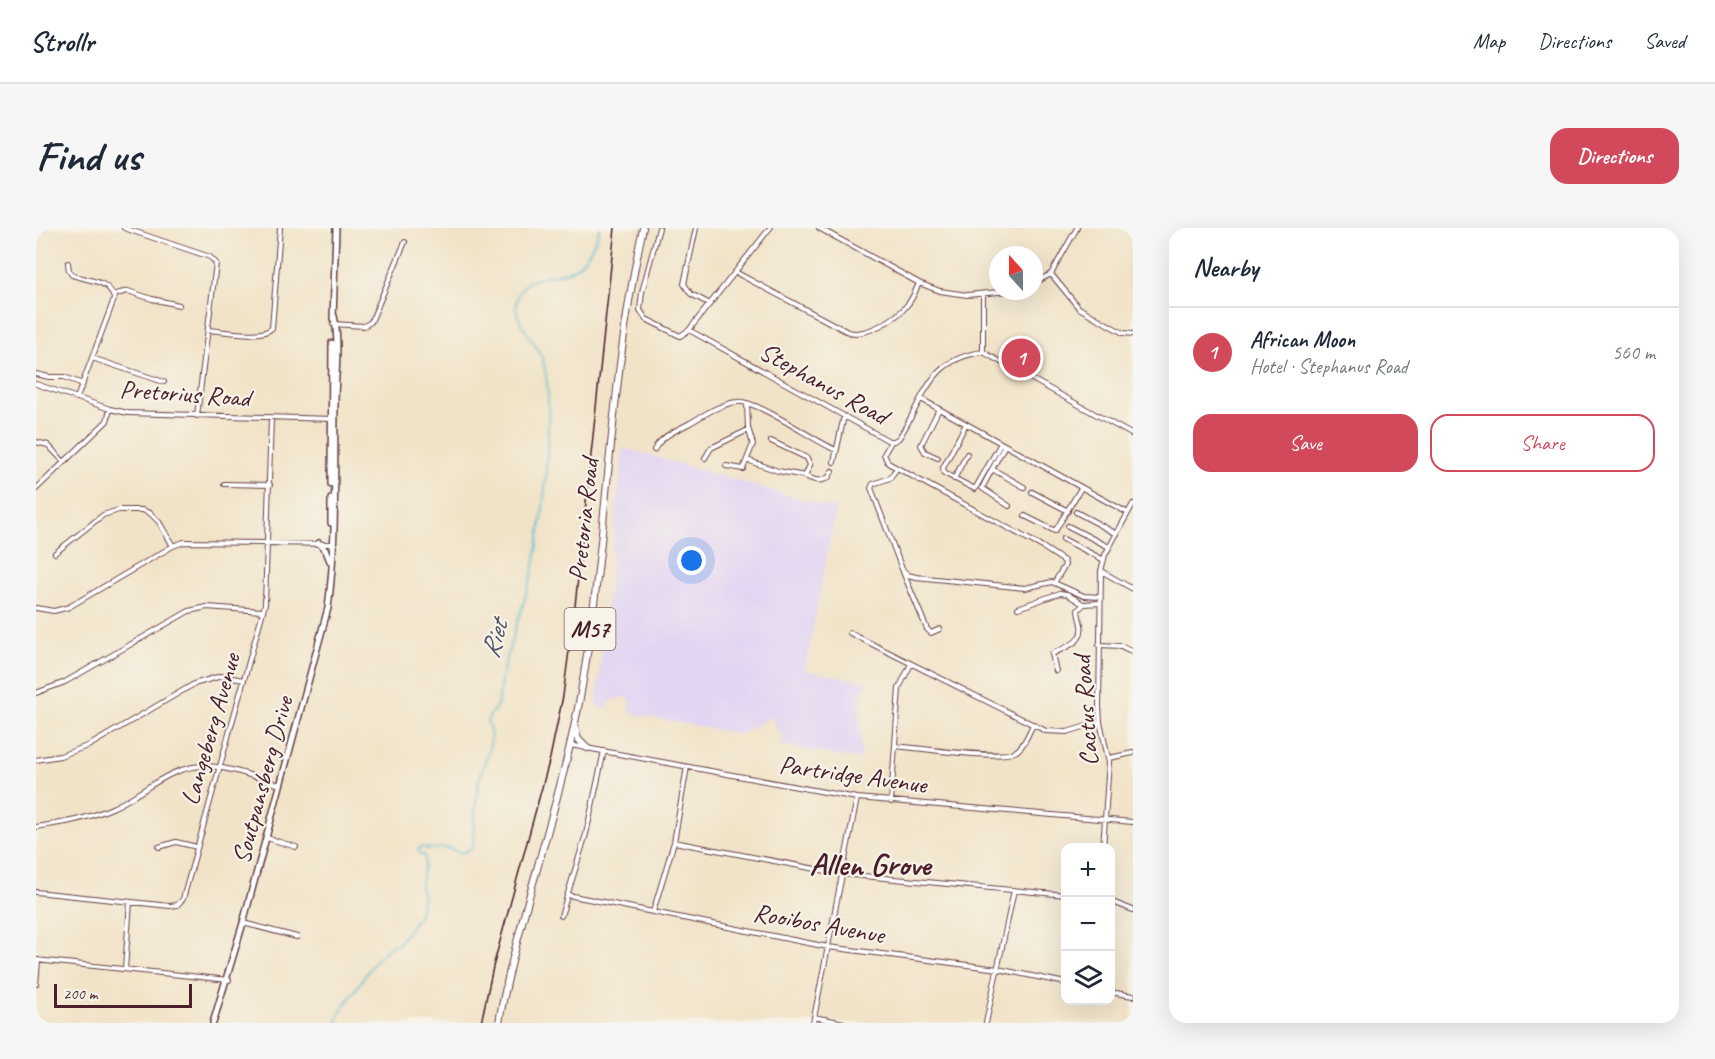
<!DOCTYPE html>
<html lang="en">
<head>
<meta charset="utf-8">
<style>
  body { margin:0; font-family:Caveat,sans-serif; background:#f6f6f7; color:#1f2937 }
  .controls { position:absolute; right:18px; bottom:18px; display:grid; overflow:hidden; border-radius:12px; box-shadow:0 6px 24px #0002 }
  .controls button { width:54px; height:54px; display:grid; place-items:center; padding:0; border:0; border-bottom:2px solid #e0e1e3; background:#fff; color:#1f2937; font:30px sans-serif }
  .compass { position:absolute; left:953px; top:18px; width:54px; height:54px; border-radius:50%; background:#fff; box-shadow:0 6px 24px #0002; rotate:339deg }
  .scale { position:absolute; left:18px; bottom:15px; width:138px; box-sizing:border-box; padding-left:6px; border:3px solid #4a1f2b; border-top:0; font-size:16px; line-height:21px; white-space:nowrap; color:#4a1f2b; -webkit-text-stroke:4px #f7f3e8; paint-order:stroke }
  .you { position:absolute; left:656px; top:333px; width:21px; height:21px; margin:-15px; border:4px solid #fff; border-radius:50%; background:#1a73e8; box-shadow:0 0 0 9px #1a73e833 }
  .badge { display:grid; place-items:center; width:39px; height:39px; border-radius:50%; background:#d1495b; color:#fff; font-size:20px; font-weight:700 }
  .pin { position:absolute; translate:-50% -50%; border:3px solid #fff; box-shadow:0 2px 6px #0006 }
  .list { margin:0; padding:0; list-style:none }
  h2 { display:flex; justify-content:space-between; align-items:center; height:78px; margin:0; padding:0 24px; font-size:26px }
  h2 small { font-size:20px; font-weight:400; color:#747a83 }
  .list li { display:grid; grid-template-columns:39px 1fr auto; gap:18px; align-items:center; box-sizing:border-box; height:90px; padding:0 24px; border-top:2px solid #e0e1e3 }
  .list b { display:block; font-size:22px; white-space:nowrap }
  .list p { margin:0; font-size:20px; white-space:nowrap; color:#747a83 }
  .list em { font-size:20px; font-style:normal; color:#747a83 }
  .actions { display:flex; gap:12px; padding:18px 24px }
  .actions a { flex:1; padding:14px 0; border:2px solid #d1495b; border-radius:18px; text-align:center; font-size:21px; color:#d1495b }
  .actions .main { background:#d1495b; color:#fff }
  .icon { flex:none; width:33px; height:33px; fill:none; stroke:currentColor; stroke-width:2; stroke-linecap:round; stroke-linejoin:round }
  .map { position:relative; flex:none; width:1097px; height:795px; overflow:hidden; border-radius:18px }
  header { display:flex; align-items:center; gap:36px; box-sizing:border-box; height:84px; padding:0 30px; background:#fff; border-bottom:2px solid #e0e1e3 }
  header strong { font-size:28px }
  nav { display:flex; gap:33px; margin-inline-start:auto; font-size:21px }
  .intro { display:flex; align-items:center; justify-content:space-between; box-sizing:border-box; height:144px; padding:0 36px }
  h1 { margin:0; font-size:42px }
  .button { padding:15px 27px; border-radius:18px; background:#d1495b; color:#fff; font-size:21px; font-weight:700 }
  main { display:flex; gap:36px; padding:0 36px }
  aside { flex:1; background:#fff; border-radius:18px; box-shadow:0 6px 24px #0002 }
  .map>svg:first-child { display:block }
  .built { fill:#e2d4f3 }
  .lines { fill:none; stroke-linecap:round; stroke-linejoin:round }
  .stream { stroke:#4fb7cd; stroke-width:1.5 }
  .minor-casing { stroke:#633c43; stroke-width:6 }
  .tertiary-casing { stroke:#633c43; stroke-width:8 }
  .primary-casing { stroke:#633c43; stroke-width:8 }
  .minor { stroke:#fff; stroke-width:4 }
  .tertiary { stroke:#fff; stroke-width:5 }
  .primary { stroke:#fff; stroke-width:6 }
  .rail { stroke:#4a1f2b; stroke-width:1.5 }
  .labels { text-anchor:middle; stroke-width:4.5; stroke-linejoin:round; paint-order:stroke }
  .shield { fill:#f7f3e8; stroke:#7e5f64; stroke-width:1.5 }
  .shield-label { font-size:24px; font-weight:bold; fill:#4a1f2b }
  .street-label { font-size:26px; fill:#4a1f2b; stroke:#f7f3e8 }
  .water-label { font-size:27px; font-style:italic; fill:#4c5464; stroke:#f7f3e8 }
  .district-label { font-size:32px; font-weight:bold; fill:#4a1f2b; stroke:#f7f3e8 }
</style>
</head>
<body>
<header>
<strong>Strollr</strong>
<nav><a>Map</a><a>Directions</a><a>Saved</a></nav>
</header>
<div class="intro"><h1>Find us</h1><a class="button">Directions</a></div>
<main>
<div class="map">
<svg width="1097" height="795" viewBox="0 0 1097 795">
  <rect width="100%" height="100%" fill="#f7f3e8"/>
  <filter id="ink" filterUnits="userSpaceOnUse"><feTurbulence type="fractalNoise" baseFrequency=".0167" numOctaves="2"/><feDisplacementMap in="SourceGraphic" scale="12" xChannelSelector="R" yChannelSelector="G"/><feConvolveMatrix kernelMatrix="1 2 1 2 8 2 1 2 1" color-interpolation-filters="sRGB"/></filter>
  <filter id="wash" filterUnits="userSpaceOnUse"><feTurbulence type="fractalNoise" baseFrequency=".008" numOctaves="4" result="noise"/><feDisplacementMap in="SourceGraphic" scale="24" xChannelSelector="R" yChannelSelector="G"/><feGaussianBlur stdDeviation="1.35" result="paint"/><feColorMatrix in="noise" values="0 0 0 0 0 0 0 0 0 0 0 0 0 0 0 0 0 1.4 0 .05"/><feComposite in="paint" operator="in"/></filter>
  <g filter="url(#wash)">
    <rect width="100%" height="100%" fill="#f1e3c8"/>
    <path class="built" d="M587,220L800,281L769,442L831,454L824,471L825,532L744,517L746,506L743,505L736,489L703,506L593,485L595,473L589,468L575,473L570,481L560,478Z"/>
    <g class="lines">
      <path class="stream" d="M301,795L303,786L341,730L355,718L362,716L380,691L384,683L387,666L384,660L389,632L388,627L384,626L382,621L385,619L393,621L412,620L421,624H429L437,619C438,598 439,577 442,557C445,536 462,515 451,493C454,485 460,482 462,474C464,465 464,456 466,447C475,410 489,375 498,338C507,295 511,245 512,201C513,179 513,155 507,133C501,111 473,94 482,68C490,44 521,50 537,41C550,34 560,13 564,0"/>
    </g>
  </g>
  <g filter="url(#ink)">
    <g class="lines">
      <defs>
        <path id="minor" d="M88,0L174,29L180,35L161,188
          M623,0L606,64L604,82L610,91L644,108L653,102L734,0
          M660,0L648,56L655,66L674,76
          M783,0L883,55L904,63L931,67L973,63
          M32,35L33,43L36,47C49,52 73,52 77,68
          M699,44L810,103C827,111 861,91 872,76C877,70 880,62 883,55
          M1015,46L1043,80L1087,105L1097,106
          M998,55L1015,46L1041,0
          M947,67V124
          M297,96L328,98L335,94L369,14
          M172,102C188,103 226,111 236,100L244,0
          M653,102L853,213H858L863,210C889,170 892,131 947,124L1097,207
          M56,130L128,154
          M0,146L13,149H28L47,156
          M0,156L74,181L92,185L297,191
          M41,170L80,66L92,63L116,71L143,77
          M885,171L1092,285
          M930,196L907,240L908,245L939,261L965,215
          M0,214L12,217L28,234
          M855,214L848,226L852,235L1005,318L1028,333L1029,337L1018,355
          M969,217L946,260L973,278
          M618,222C625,208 641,202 654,195C668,187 684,176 701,174C720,171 778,213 800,222
          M669,230L675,220L712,202
          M902,230L889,224L885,217L903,181
          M711,232L742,243L769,248L774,237L771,230L735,213
          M798,234L808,188
          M690,238L707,241L717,216L712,200L711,175
          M861,240L854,250L837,256L835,260L866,341L872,347L880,349L989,360L1016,354L1048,368L1064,369
          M956,241L988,259
          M769,248C777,252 784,255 793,249L796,243
          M918,251L931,226
          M188,256L234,257
          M0,261L71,193L74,181
          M996,264L1032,283
          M1040,284L1081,306
          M989,288L1019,303L1045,260
          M1032,298L1073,319
          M1027,311L1068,332
          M19,325L67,287L83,282H106L114,285L123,294L137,318
          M1065,343L1097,361
          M867,344L891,401L895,405L904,401
          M0,380L18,383L33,379L137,318L148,314L298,316
          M982,380L1024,365L1031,366L1047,376
          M814,405L1010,503L1031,504L1064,494
          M1063,417L1085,418L1097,424
          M1020,443L1016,426C1028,419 1048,416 1045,397C1044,391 1042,387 1042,382L1048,376L1064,375
          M0,465L29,454L153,383L171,379L226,383
          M534,517L821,570L1097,594
          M859,518C881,520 965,532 979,524C988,519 992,506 997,497
          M1073,530L1097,525
          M0,532L24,528L54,517L158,456L185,448L208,452
          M855,574L863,460L875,436
          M0,599C27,595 51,591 76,580C106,567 133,538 168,538C191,538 222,550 244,557
          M231,610L260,619
          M638,614L806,646L1030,667
          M123,619L140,614L161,619
          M1067,620L1073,534L1064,494L1063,478L1065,343L1069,327L1097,276
          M0,664L134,678L141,677L147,671L229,376L235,190
          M532,667L792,719L962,741L1030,755
          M1074,673L1097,682
          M617,684L638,614L651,539
          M525,688L550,606L568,523
          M207,695L261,709
          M0,732L193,752
          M89,741L94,674
          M0,756L2,732
          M1074,764L1097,768
          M778,789L808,795
          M777,795L821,570
          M950,795L978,662"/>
        <path id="tertiary" d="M297,91L300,0
          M295,256L296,115
          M295,271V295
          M283,315L290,323L294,333
          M177,795L207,695L292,380C301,312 298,244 299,175C299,149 304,114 298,88"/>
        <path id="primary" d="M539,499L542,511L551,520
          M463,795C469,756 480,718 490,680C510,608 532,537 545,464C572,310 573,153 607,0"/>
      </defs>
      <use href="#minor" class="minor-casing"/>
      <use href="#tertiary" class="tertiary-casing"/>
      <use href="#primary" class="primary-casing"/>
      <use href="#minor" class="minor"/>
      <use href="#tertiary" class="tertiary"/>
      <use href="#primary" class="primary"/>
      <path class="rail" d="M445,795L457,739L514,530L527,468L539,378L579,0"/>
    </g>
  </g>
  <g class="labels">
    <rect class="shield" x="528.5" y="380" width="51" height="42" rx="4.5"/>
    <g class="shield-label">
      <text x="554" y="409">M57</text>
    </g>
    <g class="street-label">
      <text transform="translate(788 155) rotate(29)" y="9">Stephanus Road</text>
      <text transform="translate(149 165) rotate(4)" y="9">Pretorius Road</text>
      <text transform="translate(547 292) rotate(-84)" y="9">Pretoria Road</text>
      <text transform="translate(1049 483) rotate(-94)" y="9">Cactus Road</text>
      <text transform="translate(174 501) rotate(-74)" y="9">Langeberg Avenue</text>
      <text transform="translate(817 546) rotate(8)" y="9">Partridge Avenue</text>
      <text transform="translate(226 552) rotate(-75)" y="9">Soutpansberg Drive</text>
      <text transform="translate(783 695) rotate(10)" y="9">Rooibos Avenue</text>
    </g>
    <g class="water-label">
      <text transform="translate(458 411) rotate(-74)" y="9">Riet</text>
    </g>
    <g class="district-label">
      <text x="834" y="647">Allen Grove</text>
    </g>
  </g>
</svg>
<div class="controls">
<button>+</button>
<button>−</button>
<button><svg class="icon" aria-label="layers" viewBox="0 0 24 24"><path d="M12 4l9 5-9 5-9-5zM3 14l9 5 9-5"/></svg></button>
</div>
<svg class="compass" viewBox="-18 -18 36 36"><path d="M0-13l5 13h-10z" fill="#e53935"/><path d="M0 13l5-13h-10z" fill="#747a83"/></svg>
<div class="scale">200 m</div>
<div class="you"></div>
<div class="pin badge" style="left:985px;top:130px">1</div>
</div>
<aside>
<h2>Nearby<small></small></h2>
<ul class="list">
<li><span class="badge">1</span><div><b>African Moon</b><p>Hotel · Stephanus Road</p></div><em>560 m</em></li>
</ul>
<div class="actions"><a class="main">Save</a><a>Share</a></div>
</aside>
</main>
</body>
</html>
